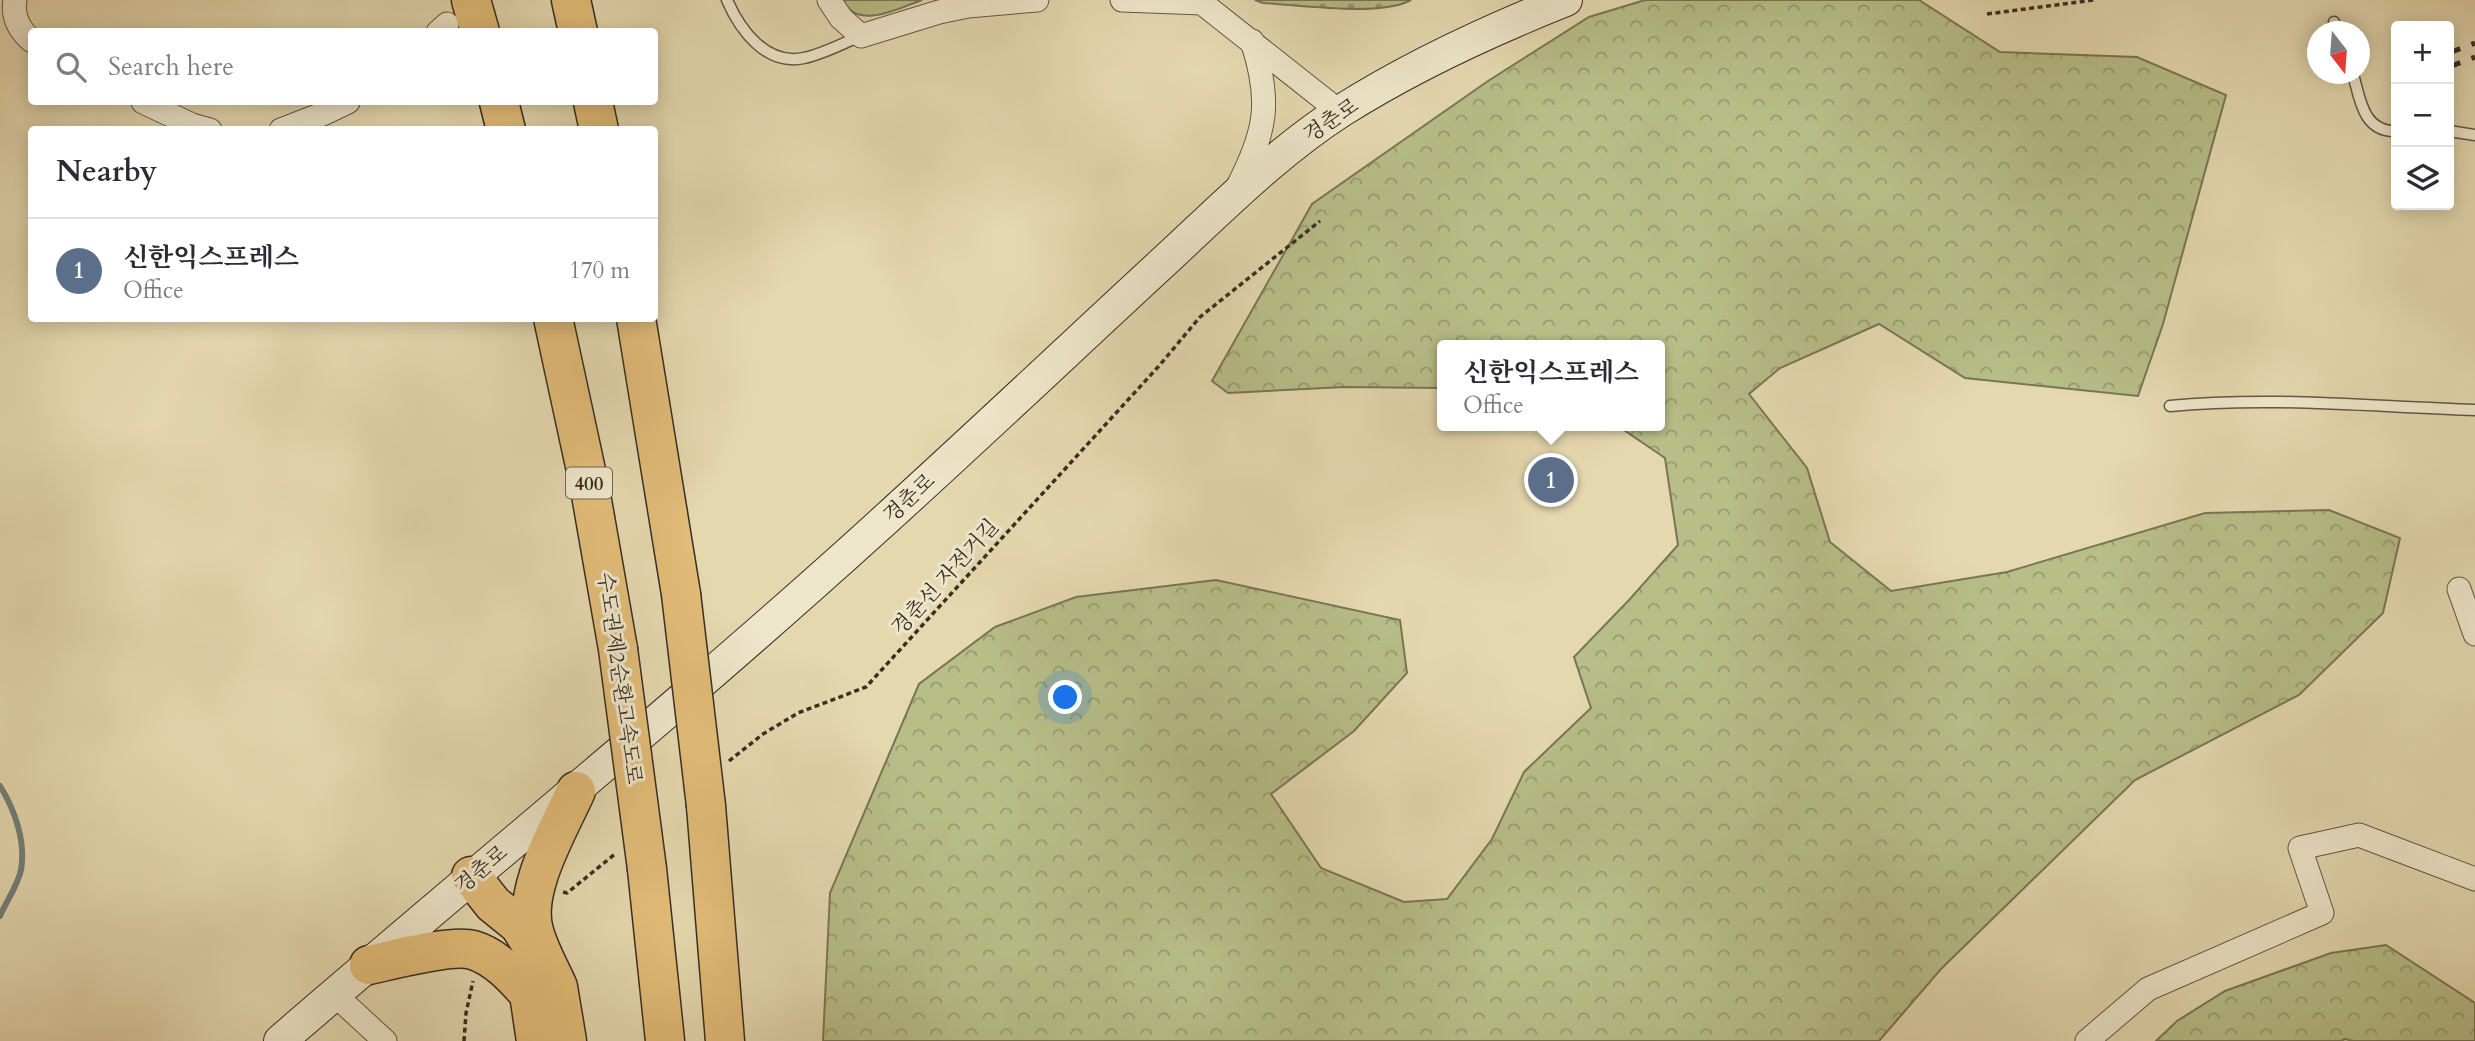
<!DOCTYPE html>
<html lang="en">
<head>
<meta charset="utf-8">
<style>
  body { margin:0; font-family:Cardo,"Noto Serif KR",serif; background:#f7f7f7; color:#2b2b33 }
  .controls { position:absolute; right:21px; top:21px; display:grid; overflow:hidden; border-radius:7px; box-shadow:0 4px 18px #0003 }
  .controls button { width:63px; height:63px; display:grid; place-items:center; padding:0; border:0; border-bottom:2px solid #e1e1e2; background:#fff; color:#2b2b33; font:35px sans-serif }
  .compass { position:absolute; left:2307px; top:21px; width:63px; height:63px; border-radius:50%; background:#fff; box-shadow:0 4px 18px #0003; rotate:163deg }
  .you { position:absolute; left:1066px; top:698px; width:24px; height:24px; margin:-18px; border:5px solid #fff; border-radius:50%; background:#1a73e8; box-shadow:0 0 0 10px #1a73e833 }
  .badge { display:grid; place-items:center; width:46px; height:46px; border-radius:50%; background:#8f2418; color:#fff; font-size:23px; font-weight:700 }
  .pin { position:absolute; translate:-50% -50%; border:4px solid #fff; box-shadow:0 2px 7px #0006 }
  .popup { position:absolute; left:1437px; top:340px; width:228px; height:91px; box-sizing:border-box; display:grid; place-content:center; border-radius:7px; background:#fff; filter:drop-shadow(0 2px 5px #0005); font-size:23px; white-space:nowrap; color:#7c7c81 }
  .popup b { font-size:26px; color:#2b2b33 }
  .popup::after { content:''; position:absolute; left:50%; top:100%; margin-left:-14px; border:14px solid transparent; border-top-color:#fff }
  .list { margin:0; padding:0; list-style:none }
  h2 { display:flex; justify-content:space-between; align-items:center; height:91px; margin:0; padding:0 28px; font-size:30px }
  h2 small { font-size:23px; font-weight:400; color:#7c7c81 }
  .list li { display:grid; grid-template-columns:46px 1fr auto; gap:21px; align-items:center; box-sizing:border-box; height:105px; padding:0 28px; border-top:2px solid #e1e1e2 }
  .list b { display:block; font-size:26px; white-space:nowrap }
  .list p { margin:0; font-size:23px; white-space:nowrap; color:#7c7c81 }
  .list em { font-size:23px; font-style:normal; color:#7c7c81 }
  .icon { flex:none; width:38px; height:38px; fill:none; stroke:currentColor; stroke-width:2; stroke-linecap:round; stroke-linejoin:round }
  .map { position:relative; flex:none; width:2475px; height:1041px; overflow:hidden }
  .search { position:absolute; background:#fff; box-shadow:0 4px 18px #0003; left:28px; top:28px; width:630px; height:77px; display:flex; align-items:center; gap:18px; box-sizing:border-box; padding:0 24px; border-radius:7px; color:#7c7c81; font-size:26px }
  .panel { position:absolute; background:#fff; box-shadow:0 4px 18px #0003; left:28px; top:126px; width:630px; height:196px; border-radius:7px }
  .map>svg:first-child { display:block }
  .forest { fill:url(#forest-crowns); stroke:#787656; stroke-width:2 }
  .cemetery { fill:url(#cemetery-stones); stroke:#787656; stroke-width:2 }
  .green { fill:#b7be88; stroke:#787656; stroke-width:2 }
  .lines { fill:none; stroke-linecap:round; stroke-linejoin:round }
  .stream { stroke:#72817a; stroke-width:6 }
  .lane-casing { stroke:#635847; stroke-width:13 }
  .street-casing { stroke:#635847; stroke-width:25 }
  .secondary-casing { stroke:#382e24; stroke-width:34 }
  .highway-casing { stroke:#382e24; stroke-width:41 }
  .path { stroke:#382e24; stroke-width:3.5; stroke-dasharray:5 3.5; stroke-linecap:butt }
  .lane { stroke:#eee6cb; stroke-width:10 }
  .street { stroke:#eee6cb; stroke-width:23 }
  .secondary { stroke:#eee6cb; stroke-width:32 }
  .highway { stroke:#e2bc78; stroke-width:38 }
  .rail { stroke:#382e24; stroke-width:5; stroke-dasharray:12 12; stroke-linecap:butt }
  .highway-bridge-casing { stroke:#382e24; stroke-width:41; stroke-linecap:butt }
  .highway-bridge { stroke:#e2bc78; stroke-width:38 }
  .labels { text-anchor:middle; stroke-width:6; stroke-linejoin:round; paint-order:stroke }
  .shield { fill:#eee6cb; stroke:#6f6556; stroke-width:2 }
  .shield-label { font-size:19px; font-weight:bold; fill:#382e24 }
  .street-label { font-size:21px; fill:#382e24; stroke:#eee6cb }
</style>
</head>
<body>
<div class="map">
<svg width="2475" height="1041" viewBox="0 0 2475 1041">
  <defs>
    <pattern id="forest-crowns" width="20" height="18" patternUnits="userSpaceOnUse" patternTransform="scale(1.75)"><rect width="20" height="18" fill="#b7be88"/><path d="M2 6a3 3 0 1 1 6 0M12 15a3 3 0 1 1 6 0" fill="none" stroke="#969b6f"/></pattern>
    <pattern id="cemetery-stones" width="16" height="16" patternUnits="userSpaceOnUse" patternTransform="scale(1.75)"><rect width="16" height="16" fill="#b7be88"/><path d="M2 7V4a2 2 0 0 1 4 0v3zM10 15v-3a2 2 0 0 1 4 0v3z" fill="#969b6f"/></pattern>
  </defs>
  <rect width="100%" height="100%" fill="#e5d8af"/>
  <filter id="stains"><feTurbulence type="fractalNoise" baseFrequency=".00286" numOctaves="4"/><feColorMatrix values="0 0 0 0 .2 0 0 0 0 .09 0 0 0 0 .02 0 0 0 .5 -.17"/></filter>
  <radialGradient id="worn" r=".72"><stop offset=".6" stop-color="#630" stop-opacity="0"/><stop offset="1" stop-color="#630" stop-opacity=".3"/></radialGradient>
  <path class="forest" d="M1645,0H1919L2000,52L2137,57L2226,95L2163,324L2138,396L1965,378L1879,324L1780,368L1749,394L1807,468L1830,542L1891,591L2007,572L2205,513L2329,510L2400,538L2383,613L2299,695L2135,780L1941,969L1879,1041H823L830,893L919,684L995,627L1076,597L1216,580L1400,620L1407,673L1354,731L1271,794L1321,868L1404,902L1447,899L1492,839L1524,772L1591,708L1574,657L1629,600L1678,545L1665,458L1618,426H1660V345H1442V388L1344,387L1228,393L1212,381L1312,204L1488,81L1589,17Z
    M2386,945L2475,1003V1041H2353L2345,1039L2341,1041H2156L2177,1021L2225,991L2331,953Z"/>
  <path class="cemetery" d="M1255,0H1411C1380,17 1300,5 1263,3Z"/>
  <path class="green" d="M842,0H922C899,8 858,31 842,0Z"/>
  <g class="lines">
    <path class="stream" d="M0,786C15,810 26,842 21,870C18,885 6,902 0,916"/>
    <defs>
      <path id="lane" d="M727,0C740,30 766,66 804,58C823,54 842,44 860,36
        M2334,22L2338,32
        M2353,74C2360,99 2363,132 2396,131
        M2449,131L2475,135
        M2170,406C2271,396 2374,407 2475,410"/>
      <path id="street" d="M15,0C12,17 19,30 32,41
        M829,0L841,18L861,36L939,12L968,6L1037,0
        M1122,0L1202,3L1340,112
        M438,32L447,24
        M143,102L192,125L210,130
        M281,130L325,113L348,102
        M1237,188C1266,132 1272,102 1252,41
        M2459,589L2475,634
        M334,994L385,1041
        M2087,1041L2148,989L2322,913L2300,848L2359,835L2475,879"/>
      <path id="secondary" d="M280,1041C478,870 681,705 875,529C970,443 1063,355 1157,268C1216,214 1274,154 1341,111C1412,66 1488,31 1566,0"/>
      <path id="highway" d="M471,0L480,32
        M571,0L578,32
        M499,102L506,130
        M593,102L599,130
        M553,318L590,489L618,649
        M636,318L681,594
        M706,806L725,1041
        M647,869L665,1041
        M471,876L493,904L519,925L558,987L567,1041
        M369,965C391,960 453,944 473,950C496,957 514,977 529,994
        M519,971L529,994L536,1041
        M558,987C550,969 539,950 534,931C522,890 559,829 576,791"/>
    </defs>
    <use href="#lane" class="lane-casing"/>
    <use href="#street" class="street-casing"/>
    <use href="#secondary" class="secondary-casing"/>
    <use href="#highway" class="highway-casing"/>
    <path class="path" d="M1987,14L2094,0
      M729,761L763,734L798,713L866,687L1158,367L1200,317L1320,221
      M563,892L567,893L615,854
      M464,1041L466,1013L473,981"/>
    <use href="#lane" class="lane"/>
    <use href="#street" class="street"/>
    <use href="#secondary" class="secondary"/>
    <use href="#highway" class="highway"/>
    <path class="rail" d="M2449,53L2475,43
      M2449,67L2475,57
      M2393,74L2396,73"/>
    <defs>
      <path id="highway-bridge" d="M681,594L706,806
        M618,649L647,869"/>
    </defs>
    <use href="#highway-bridge" class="highway-bridge-casing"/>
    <use href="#highway-bridge" class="highway-bridge"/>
  </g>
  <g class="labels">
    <rect class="shield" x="566" y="467.5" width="46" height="31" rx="5"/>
    <g class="shield-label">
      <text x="589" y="490">400</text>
    </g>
    <g class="street-label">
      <text transform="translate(1331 120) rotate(-34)" y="7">경춘로</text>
      <text transform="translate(909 498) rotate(-43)" y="7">경춘로</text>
      <text transform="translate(945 577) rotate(-48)" y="7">경춘선 자전거길</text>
      <text transform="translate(620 678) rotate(82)" y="7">수도권제2순환고속도로</text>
      <text transform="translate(481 869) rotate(-40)" y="7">경춘로</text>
    </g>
  </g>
  <rect width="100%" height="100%" filter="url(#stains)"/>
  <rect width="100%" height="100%" fill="url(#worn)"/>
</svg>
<div class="controls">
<button>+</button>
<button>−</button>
<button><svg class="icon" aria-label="layers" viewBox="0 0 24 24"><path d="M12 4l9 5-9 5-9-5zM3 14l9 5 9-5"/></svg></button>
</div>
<svg class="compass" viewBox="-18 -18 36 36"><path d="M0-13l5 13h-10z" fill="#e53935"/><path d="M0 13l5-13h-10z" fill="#7c7c81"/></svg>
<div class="you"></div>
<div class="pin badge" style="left:1551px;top:480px;background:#5c6f8a">1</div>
<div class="popup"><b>신한익스프레스</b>Office</div>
<div class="search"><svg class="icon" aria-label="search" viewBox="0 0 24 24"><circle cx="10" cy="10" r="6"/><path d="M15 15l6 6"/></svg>Search here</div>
<section class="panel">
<h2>Nearby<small></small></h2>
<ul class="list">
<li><span class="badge" style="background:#5c6f8a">1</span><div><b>신한익스프레스</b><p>Office</p></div><em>170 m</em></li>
</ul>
</section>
</div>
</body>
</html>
